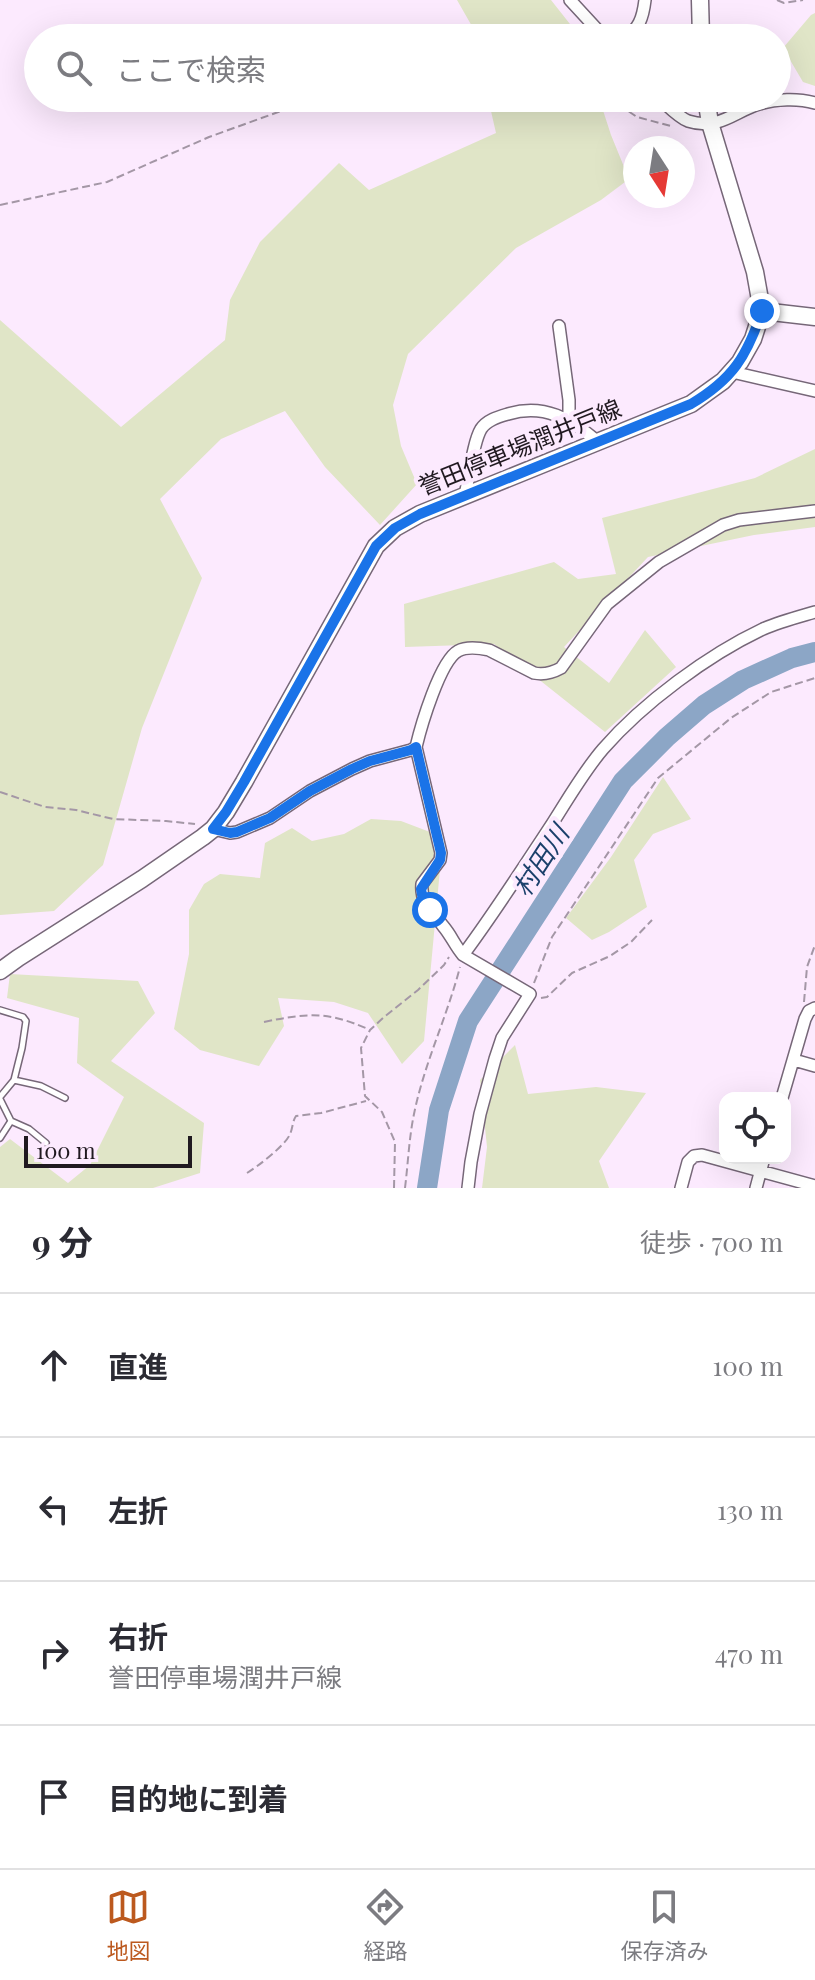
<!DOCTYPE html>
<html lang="ja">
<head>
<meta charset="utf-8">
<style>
  body { margin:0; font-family:"Playfair Display","Noto Sans JP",serif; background:#f2f2f3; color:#2b2b33 }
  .controls { position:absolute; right:24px; bottom:24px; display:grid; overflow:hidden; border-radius:16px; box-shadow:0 8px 32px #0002 }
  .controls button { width:72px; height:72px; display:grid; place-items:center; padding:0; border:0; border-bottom:2px solid #e1e1e2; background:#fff; color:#2b2b33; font:40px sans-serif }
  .compass { position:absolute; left:623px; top:136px; width:72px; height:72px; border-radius:50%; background:#fff; box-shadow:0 8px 32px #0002; rotate:168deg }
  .scale { position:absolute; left:24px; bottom:20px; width:168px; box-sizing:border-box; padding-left:8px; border:4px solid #201920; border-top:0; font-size:22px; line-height:28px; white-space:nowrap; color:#201920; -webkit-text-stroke:6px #fceafe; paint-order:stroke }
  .stop { position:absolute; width:24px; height:24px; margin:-18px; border:6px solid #1a73e8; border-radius:50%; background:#fff }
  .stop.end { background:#1a73e8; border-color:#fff; box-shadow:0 2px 8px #0008 }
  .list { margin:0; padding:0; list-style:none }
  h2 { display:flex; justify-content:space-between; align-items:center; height:104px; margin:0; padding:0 32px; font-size:34px }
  h2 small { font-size:26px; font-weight:400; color:#7c7c81 }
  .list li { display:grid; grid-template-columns:52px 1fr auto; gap:24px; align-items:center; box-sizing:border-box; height:144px; padding:0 32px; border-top:2px solid #e1e1e2 }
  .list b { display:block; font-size:30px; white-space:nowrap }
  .list p { margin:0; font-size:26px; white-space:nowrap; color:#7c7c81 }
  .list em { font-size:26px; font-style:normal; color:#7c7c81 }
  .icon { flex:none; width:44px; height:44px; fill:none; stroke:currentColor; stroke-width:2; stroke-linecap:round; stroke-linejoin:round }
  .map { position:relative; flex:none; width:815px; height:1188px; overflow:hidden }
  .search { position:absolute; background:#fff; box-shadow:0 8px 32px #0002; left:24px; right:24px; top:24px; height:88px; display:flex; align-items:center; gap:20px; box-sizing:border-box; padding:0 28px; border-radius:44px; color:#7c7c81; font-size:30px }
  .sheet { height:680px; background:#fff }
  nav { display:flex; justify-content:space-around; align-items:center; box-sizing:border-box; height:112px; border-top:2px solid #e1e1e2; background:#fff; font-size:22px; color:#7c7c81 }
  nav a { display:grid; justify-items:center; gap:4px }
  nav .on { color:#bc591e }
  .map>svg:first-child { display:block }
  .green { fill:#e0e5c7 }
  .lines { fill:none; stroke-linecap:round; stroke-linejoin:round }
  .river { stroke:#8ca6c6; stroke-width:20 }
  .lane-casing { stroke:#766778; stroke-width:8 }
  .street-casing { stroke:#766778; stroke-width:14 }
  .secondary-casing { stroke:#766778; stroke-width:19 }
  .path { stroke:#a497a6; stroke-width:2; stroke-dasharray:8 4; stroke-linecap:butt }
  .lane { stroke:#fff; stroke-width:5 }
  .street { stroke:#fff; stroke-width:11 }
  .secondary { stroke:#fff; stroke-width:16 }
  .route { stroke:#1a73e8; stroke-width:10 }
  .labels { text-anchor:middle; stroke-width:8; stroke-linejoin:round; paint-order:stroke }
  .street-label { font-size:24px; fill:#201920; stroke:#fceafe }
  .water-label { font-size:26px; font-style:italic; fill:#1b406b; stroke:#fceafe }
</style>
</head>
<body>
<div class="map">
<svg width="815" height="1188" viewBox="0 0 815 1188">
  <rect width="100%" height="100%" fill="#fceafe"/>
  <path class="green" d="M457,0H551L581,38H475L473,28Z
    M815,13V86L803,82L783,48L811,15Z
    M488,98H599L611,135L629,179L601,200L516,248L408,354L393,405L401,446L417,484L380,525L325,467L285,411L221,439L160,499L202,578L142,728L103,865L54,911L0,915V320L121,427L225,340L230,300L260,242L339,163L369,190L496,133Z
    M815,449V527L754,535L648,557L564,647L609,683L645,630L676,667L605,732L494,644L405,647L404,604L554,562L578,579L616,574L602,518L755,478Z
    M663,777L691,819L653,834L634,860L647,907L609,932L592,940L566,918L611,857Z
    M371,819L401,821L443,837L424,1041L402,1064L368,1013L334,1002L278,998L284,1026L259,1066L200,1050L174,1029L189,954V910L204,884L220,874L260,878L265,843L292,828L312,841L344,834Z
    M10,974L138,981L155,1013L111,1061L204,1123L200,1173L153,1188H0V1147L10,1139L68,1183L90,1165L124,1097L77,1063L79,1018L7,998Z
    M515,1045L528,1094L596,1087L646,1093L599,1161L609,1188H482L487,1147L480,1080Z"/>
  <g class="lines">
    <path class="river" d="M427,1188L439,1110L468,1021L623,781L667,737L704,705L743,680L792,658L815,652"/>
    <defs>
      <path id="lane" d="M0,1010L23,1017L26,1021L22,1048L14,1080L0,1097
        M14,1080L41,1086L65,1098
        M0,1099L11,1121L29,1129L46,1143
        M0,1138L11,1121"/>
      <path id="street" d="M570,0L605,38
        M623,38C639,31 643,17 645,0
        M659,98C667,105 678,117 688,121C719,131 735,111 759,104C776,99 798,98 815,103
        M559,326L569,400V419
        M732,372L815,391
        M465,495C469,479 473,442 481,429C487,420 498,417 508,414C544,403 571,419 598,442
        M416,747L441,853L440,860L422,884C420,903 433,912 443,926C451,935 455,946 463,955L530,994L502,1038L495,1059L480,1114L471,1162L468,1188
        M213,829L230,833L237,832L270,818L310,791L352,769L370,761L411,750L416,747C421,726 440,661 458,651C467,646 480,648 489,650L534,673C544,675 552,673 561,668L607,604L659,562L723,525L739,520L815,511
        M463,955C495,912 523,868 552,824C568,799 584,771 603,749C643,703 708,655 763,629C779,622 798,617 815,612
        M794,1060L815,1066
        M782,1098L805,1019L809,1011L815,1008
        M681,1188L688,1162L694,1156L702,1155L815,1186
        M756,1188L764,1158"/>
      <path id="secondary" d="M700,0L701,38
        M762,311L815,317
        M0,971L18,958L142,879L203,837L213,829L226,812L244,782L376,546L395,528L420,514L691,404L723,381L740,362L753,339L762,311L755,272L710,123L706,98"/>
    </defs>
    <use href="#lane" class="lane-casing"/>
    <use href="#street" class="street-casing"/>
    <use href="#secondary" class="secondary-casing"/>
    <path class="path" d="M777,0L784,3L803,0
      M609,98L637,117L671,126
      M0,205L107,182L209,137L317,98
      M0,792L45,807L76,810L113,819L166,821L195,824
      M534,983L552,937L658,778L731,718L771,692L815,678
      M541,998L547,997L572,973L610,956L631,942L652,920
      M804,1002L807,967L815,945
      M264,1022C307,1013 327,1011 368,1029
      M247,1173C257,1167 286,1145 290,1134C293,1128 292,1122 296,1116L321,1113L366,1101
      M394,1188L395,1142L382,1112L365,1096L361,1048L370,1030L384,1017L418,990L444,965L449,957
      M405,1188C408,1164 409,1138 414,1114C424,1064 447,1017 460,967"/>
    <use href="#lane" class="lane"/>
    <use href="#street" class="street"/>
    <use href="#secondary" class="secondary"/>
  </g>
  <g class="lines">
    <path class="route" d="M430,910L423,900L421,889L440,860L441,853L416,747L411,750L370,761L352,769L310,791L270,818L237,832L230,833L213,829L226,812L244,782L376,546L395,528L420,514L691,404C733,379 747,356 762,311"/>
  </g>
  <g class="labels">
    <g class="street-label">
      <text transform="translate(520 448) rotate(-22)" y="8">誉田停車場潤井戸線</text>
    </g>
    <g class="water-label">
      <text transform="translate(541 861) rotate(-57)" y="9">村田川</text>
    </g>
  </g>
</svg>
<div class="controls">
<button><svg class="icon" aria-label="locate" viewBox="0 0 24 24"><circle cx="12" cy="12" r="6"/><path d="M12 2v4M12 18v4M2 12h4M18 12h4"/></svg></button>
</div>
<svg class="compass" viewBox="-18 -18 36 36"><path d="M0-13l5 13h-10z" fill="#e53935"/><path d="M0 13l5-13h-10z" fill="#7c7c81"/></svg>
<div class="scale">100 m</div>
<div class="stop" style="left:430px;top:910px"></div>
<div class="stop end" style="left:762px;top:311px"></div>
<div class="search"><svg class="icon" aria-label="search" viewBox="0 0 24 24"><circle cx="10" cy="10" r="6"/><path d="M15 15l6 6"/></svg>ここで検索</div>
</div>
<section class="sheet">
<h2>9 分<small>徒歩 · 700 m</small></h2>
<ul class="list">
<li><svg class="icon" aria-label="ahead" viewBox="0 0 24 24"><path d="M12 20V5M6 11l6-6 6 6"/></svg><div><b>直進</b></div><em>100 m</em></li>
<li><svg class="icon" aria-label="left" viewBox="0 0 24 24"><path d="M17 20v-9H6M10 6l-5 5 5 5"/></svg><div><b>左折</b></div><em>130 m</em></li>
<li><svg class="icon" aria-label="right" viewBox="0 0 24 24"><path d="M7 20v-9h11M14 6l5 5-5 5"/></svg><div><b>右折</b><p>誉田停車場潤井戸線</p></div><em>470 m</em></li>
<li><svg class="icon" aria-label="arrive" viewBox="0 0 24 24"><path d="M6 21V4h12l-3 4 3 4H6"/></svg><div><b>目的地に到着</b></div></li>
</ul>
</section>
<nav>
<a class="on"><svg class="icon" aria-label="map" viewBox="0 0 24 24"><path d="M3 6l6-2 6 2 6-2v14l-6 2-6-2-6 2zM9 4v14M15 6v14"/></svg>地図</a>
<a><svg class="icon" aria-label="directions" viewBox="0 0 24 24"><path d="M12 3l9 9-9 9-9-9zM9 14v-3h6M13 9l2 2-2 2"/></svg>経路</a>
<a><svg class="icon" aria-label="saved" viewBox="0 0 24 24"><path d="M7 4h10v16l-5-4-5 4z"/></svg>保存済み</a>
</nav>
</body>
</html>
